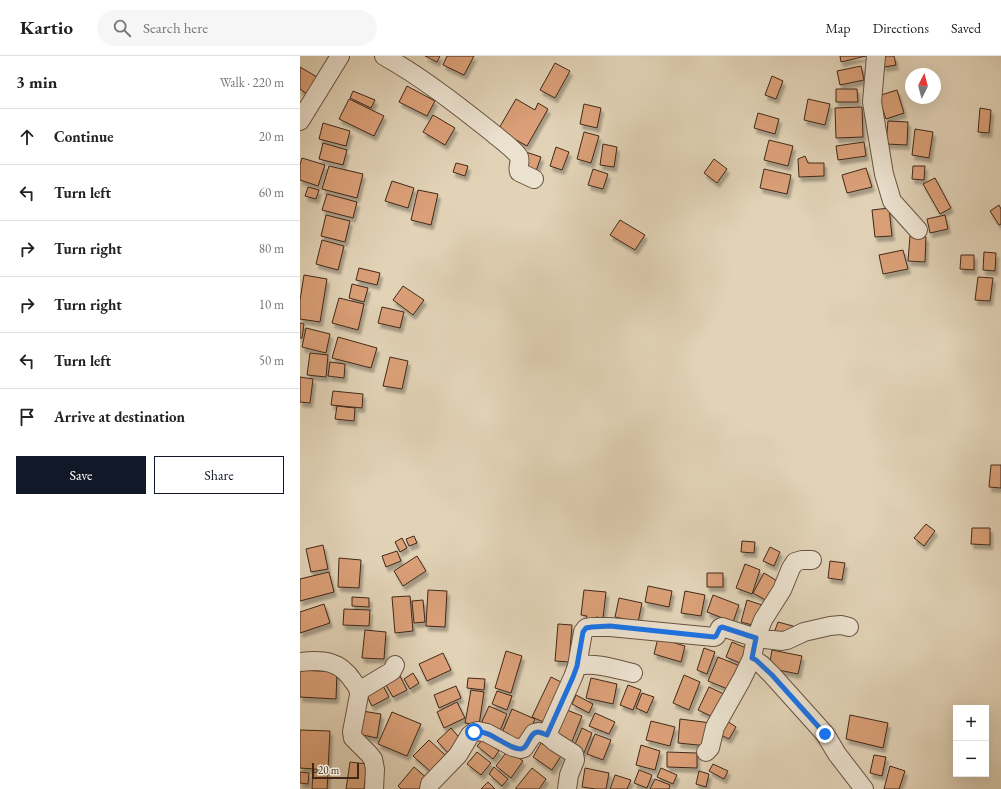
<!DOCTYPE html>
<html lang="en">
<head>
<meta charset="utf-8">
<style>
  body { margin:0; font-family:"EB Garamond",serif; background:#f6f6f6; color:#222 }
  .controls { position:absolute; right:12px; bottom:12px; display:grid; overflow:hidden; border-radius:0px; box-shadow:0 4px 16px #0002 }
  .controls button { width:36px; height:36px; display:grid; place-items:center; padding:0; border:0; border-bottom:1px solid #e0e0e0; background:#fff; color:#222; font:20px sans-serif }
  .compass { position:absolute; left:605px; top:12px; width:36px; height:36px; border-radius:50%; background:#fff; box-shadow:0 4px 16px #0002; rotate:6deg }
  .scale { position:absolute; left:12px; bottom:10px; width:47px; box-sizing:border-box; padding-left:4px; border:2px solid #402818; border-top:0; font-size:11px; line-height:14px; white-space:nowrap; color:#402818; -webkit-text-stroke:3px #ece2d0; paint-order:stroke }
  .stop { position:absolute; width:12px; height:12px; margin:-9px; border:3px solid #1a73e8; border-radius:50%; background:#fff }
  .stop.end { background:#1a73e8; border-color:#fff; box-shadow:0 1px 4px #0008 }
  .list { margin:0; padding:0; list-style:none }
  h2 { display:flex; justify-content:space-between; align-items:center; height:52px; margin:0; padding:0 16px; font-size:17px }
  h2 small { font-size:13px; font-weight:400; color:#767676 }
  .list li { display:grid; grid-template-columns:26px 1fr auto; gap:12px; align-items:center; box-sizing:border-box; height:56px; padding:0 16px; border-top:1px solid #e0e0e0 }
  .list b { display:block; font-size:15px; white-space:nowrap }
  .list em { font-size:13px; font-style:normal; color:#767676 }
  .actions { display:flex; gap:8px; padding:12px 16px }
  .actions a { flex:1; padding:9px 0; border:1px solid #111827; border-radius:0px; text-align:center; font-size:14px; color:#111827 }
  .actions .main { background:#111827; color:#fff }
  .icon { flex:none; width:22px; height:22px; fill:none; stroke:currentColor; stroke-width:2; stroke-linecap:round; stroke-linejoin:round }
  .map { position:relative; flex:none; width:701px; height:733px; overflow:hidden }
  header { display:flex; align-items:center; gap:24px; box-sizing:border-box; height:56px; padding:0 20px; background:#fff; border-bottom:1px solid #e0e0e0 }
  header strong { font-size:19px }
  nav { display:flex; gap:22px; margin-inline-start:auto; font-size:14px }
  .search { width:280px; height:36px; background:#f6f6f6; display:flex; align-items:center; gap:10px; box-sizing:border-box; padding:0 14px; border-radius:22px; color:#767676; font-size:15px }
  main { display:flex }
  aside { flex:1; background:#fff }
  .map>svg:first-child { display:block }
  .building { fill:#dba078; stroke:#402818; filter:url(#shadow) }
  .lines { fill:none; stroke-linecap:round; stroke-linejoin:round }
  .minor-casing { stroke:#685340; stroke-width:20 }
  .minor { stroke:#ece2d0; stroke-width:18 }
  .route { stroke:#1a73e8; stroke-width:5 }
</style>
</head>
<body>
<header>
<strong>Kartio</strong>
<div class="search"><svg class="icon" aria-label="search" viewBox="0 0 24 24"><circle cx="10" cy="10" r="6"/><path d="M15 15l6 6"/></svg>Search here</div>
<nav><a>Map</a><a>Directions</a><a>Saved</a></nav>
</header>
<main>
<aside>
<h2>3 min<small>Walk · 220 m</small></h2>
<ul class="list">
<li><svg class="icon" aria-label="ahead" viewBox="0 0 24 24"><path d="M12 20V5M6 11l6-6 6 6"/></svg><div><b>Continue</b></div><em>20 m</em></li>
<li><svg class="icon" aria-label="left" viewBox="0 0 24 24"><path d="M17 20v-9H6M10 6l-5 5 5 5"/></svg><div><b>Turn left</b></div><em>60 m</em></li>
<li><svg class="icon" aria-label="right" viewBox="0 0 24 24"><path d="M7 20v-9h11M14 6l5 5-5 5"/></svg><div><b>Turn right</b></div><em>80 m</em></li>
<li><svg class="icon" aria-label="right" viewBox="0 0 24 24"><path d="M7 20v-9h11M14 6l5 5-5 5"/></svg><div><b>Turn right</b></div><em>10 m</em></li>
<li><svg class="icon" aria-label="left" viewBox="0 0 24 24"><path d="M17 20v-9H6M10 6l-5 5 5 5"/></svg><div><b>Turn left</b></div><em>50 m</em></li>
<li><svg class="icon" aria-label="arrive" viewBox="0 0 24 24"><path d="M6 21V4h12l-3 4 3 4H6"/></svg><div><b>Arrive at destination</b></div></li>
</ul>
<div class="actions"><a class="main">Save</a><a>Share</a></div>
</aside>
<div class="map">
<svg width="701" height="733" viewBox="0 0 701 733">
  <defs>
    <filter id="shadow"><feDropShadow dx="2.5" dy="4.5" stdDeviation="1" flood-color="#0004"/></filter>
  </defs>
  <rect width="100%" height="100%" fill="#e2d3b7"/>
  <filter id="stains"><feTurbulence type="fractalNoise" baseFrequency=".005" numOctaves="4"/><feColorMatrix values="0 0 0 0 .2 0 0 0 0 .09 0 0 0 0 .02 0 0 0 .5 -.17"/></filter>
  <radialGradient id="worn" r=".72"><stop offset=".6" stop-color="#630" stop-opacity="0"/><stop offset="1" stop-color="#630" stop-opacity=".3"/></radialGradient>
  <path class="building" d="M125,0H140L137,6Z
    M147,0H174L164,19L143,9Z
    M540,0H566L541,6Z
    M581,0H594L596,9L584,11Z
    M255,7L270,15L255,42L240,34Z
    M561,10L564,24L540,29L537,15Z
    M0,11L17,21L7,38L0,33Z
    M472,20L483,25L476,43L465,39Z
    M107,30L135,45L127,60L99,46Z
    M536,33H557L558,46H536Z
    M597,34L604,57L586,63L578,40Z
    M53,35L75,44L71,52L50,42Z
    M49,43L84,60L74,80L39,63Z
    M216,43L235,54L238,47L248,53L227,90L198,74Z
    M508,43L530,48L525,69L504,64Z
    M284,48L301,52L297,72L280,68Z
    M562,51L563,81L536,82L535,52Z
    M680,52L691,54L689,77L678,76Z
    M458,57L479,63L475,78L454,72Z
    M133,59L155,72L145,89L123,76Z
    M588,65L608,66L607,89L586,88Z
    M23,67L50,75L46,90L19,83Z
    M615,73L633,76L629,102L612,99Z
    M284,76L299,80L291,107L277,103Z
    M469,84L493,90L488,110L464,104Z
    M564,86L566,100L538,104L536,90Z
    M23,87L47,94L43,109L19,103Z
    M303,88L317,91L314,111L300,109Z
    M256,91L269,96L262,114L250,110Z
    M226,96L241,101L235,118L220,113Z
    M505,100L508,107H524V120L499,121L498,103Z
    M2,102L25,109L18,130L0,124V109Z
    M414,103L427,113L417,127L404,117Z
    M156,107L168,110L165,120L153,116Z
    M29,110L63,118L57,142L22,133Z
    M613,110H625L624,124L612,123Z
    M566,112L572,131L547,137L542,119Z
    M293,113L308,118L303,133L288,129Z
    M464,113L491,119L487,138L460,132Z
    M635,122L651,152L640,158L623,128Z
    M92,125L114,132L108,152L85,145Z
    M8,131L19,134L16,143L5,140Z
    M118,134L138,138L131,169L111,164Z
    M27,138L57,146L53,162L22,154Z
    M699,149L701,153V168L699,169L690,155Z
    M589,152L592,180L575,181L572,154Z
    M26,159L50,165L45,186L21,180Z
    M645,159L648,173L630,177L627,163Z
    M320,164L345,179L335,194L310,179Z
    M610,180L626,181L625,206L608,205Z
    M22,184L44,190L38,214L16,208Z
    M603,194L608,213L583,218L579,199Z
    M684,196L696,197L695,215L683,214Z
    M661,199H674V214L660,213Z
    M59,212L80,217L77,229L56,224Z
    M4,219L27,223L20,266L0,263V244Z
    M678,221L693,222L690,245L675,244Z
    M52,228L68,232L64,246L49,242Z
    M103,230L124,244L113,259L93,244Z
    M39,242L64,248L58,274L32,267Z
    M82,251L104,256L100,272L78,267Z
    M0,267L4,268L2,282H0Z
    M6,272L30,278L26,297L2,291Z
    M38,281L77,292L71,312L32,302Z
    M10,297L28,299L26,321L7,319Z
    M90,301L108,305L102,333L83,330Z
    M30,306L45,308L44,322L28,320Z
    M0,321L13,323L10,347L0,346Z
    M33,335L63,338L62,352L31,349Z
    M37,350L55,352L54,365L35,363Z
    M691,409H701V432L689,431Z
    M626,468L635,475L624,490L614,482Z
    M672,472H690V489L671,488Z
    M114,480L117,487L109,490L106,483Z
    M102,482L107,492L100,496L95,486Z
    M442,485L455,486L454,497L441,496Z
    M23,489L28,513L11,516L6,493Z
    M470,491L480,496L474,510L463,505Z
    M97,495L101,505L86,511L82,500Z
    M117,500L126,515L103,530L94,515Z
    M39,502L61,504L59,532L38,531Z
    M530,505L545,507L542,524L528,522Z
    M445,508L460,514L452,538L436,532Z
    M29,516L34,536L0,545V523Z
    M407,517H423V531H407Z
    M464,517L479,526L469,546L453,537Z
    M348,530L372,535L369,551L345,546Z
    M128,534L147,535L145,571L126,570Z
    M284,534L306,536L303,562L296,561V565L286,564L287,560L281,559Z
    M385,535L405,539L401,560L381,557Z
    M413,539L439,549L433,566L407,556Z
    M110,540L113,575L95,577L92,541Z
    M52,541L69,542V551L52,550Z
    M319,542L342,547L338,566L315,561Z
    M123,544L125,566L114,567L112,545Z
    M447,544L462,549L456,570L441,566Z
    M24,548L30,567L0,577V556Z
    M44,553L70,554L69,570L43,569Z
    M478,566L493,570L490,581L474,577Z
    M258,568L272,569L269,606L255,605Z
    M65,574L86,576L84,603L62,602Z
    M358,582L385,590L381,606L354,598Z
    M432,586L446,592L440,607L426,601Z
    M404,592L415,596L407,618L397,614Z
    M472,594L502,600L498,618L469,612Z
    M206,595L222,600L211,637L195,632Z
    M143,597L151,614L127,625L119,608Z
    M418,601L440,610L430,634L408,625Z
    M0,614L37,616L36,643L0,641Z
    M98,616L107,634L93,641L83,624Z
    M113,617L119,627L110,633L104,623Z
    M384,619L400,626L389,654L373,647Z
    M251,621L267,629L248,668L232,661Z
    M168,622L185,623L184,634L167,632Z
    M291,622L317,628L313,648L286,642Z
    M81,626L89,641L72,650L64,634Z
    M328,629L341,634L333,654L320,649Z
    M156,630L161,642L139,652L134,639Z
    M409,631L426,639L415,662L398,654Z
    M171,634L184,636L179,669L165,667Z
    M197,635L212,640L207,654L192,648Z
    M342,637L354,641L347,657L336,652Z
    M276,639L293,648L289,657L272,648Z
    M157,646L165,662L144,672L137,656Z
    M189,650L207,658L199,677L180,670Z
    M212,653L235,663L225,686L202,677Z
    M267,654L282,660L271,688L256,683Z
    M62,655L81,658L77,682L58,678Z
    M92,656L121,668L107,700L78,688Z
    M295,657L315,666L309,678L289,670Z
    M550,659L588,667L583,692L546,683Z
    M380,663L411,667L408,690L378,687Z
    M351,665L375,671L370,690L346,684Z
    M427,665L436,671L429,683L419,678Z
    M151,672L163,686L149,698L137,685Z
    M282,672L292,677L284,697L273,693Z
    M0,674L30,675L28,714L0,712Z
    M295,678L311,684L303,704L287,698Z
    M183,683L199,695L193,703L177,690Z
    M129,684L145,699L130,715L113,700Z
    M241,687L261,700L252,714L233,701Z
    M341,689L360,695L355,714L336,709Z
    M208,694L223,705L211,722L196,710Z
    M177,696L191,707L181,719L167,708Z
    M367,696L397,697V712L367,711Z
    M574,699L586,701L582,720L570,717Z
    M50,706L67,708L64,733H46Z
    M413,708L428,715L424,723L409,715Z
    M590,710L605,715L599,733H584Z
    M114,711L128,723L120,733H101L98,730Z
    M194,711L208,723L202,730L189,718Z
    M232,712L246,723L239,733H216V732Z
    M285,712L309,717L306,733H296L282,731Z
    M361,712L377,719L373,728L357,721Z
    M339,714L352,719L347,732L334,727Z
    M399,715L409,718L406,731L396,728Z
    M0,716L9,717L8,728L0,727Z
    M13,716L28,717L27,733H12Z
    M315,719L331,724L327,733H310Z
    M355,723L370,729L369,733H350Z
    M188,726L195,733H181Z"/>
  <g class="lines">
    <defs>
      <path id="minor" d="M84,0C122,21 160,51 194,78C200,83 216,95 219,101C221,106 217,111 219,116L234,123
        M576,0L572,46L584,118L592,145L618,174
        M0,65L40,0
        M512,504H502L495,506L491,512L482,534L463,564L456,582L482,585L487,584L504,576L530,570L541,569L549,571
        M0,606C23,603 40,605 53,625C57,630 59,633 59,639L52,676L53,682L69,698L73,703L75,713L74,733
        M277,610C295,606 316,613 333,617
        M59,635L92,615L95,609
        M406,696L410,692L415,671L442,623L452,602
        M129,733L130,728L158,699L170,679L174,676L178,675L187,677L213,691L221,693L224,692L234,677L239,676L247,679
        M267,733L269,719L275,704L274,698L255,686L247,679L273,621L277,610L283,576L286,572L292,571H310L414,581L416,580L420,572L422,571L456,582L452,602L462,609L472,619L525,678L537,698L564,733"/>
    </defs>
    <use href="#minor" class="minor-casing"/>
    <use href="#minor" class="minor"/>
  </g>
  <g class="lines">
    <path class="route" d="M174,676C191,673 206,693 221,693C229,692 229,676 238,676C240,676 244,678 247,679L273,621L277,610L283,576L286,572L292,571L310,570L414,581L416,580L420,572L422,571L456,582L452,602L456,604L472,619L525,678"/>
  </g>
  <rect width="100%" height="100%" filter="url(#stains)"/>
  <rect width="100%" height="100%" fill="url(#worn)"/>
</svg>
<div class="controls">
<button>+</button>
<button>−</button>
</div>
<svg class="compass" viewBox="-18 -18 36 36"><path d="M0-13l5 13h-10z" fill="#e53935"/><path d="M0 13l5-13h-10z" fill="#767676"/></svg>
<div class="scale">20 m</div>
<div class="stop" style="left:174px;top:676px"></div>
<div class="stop end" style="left:525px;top:678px"></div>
</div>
</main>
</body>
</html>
